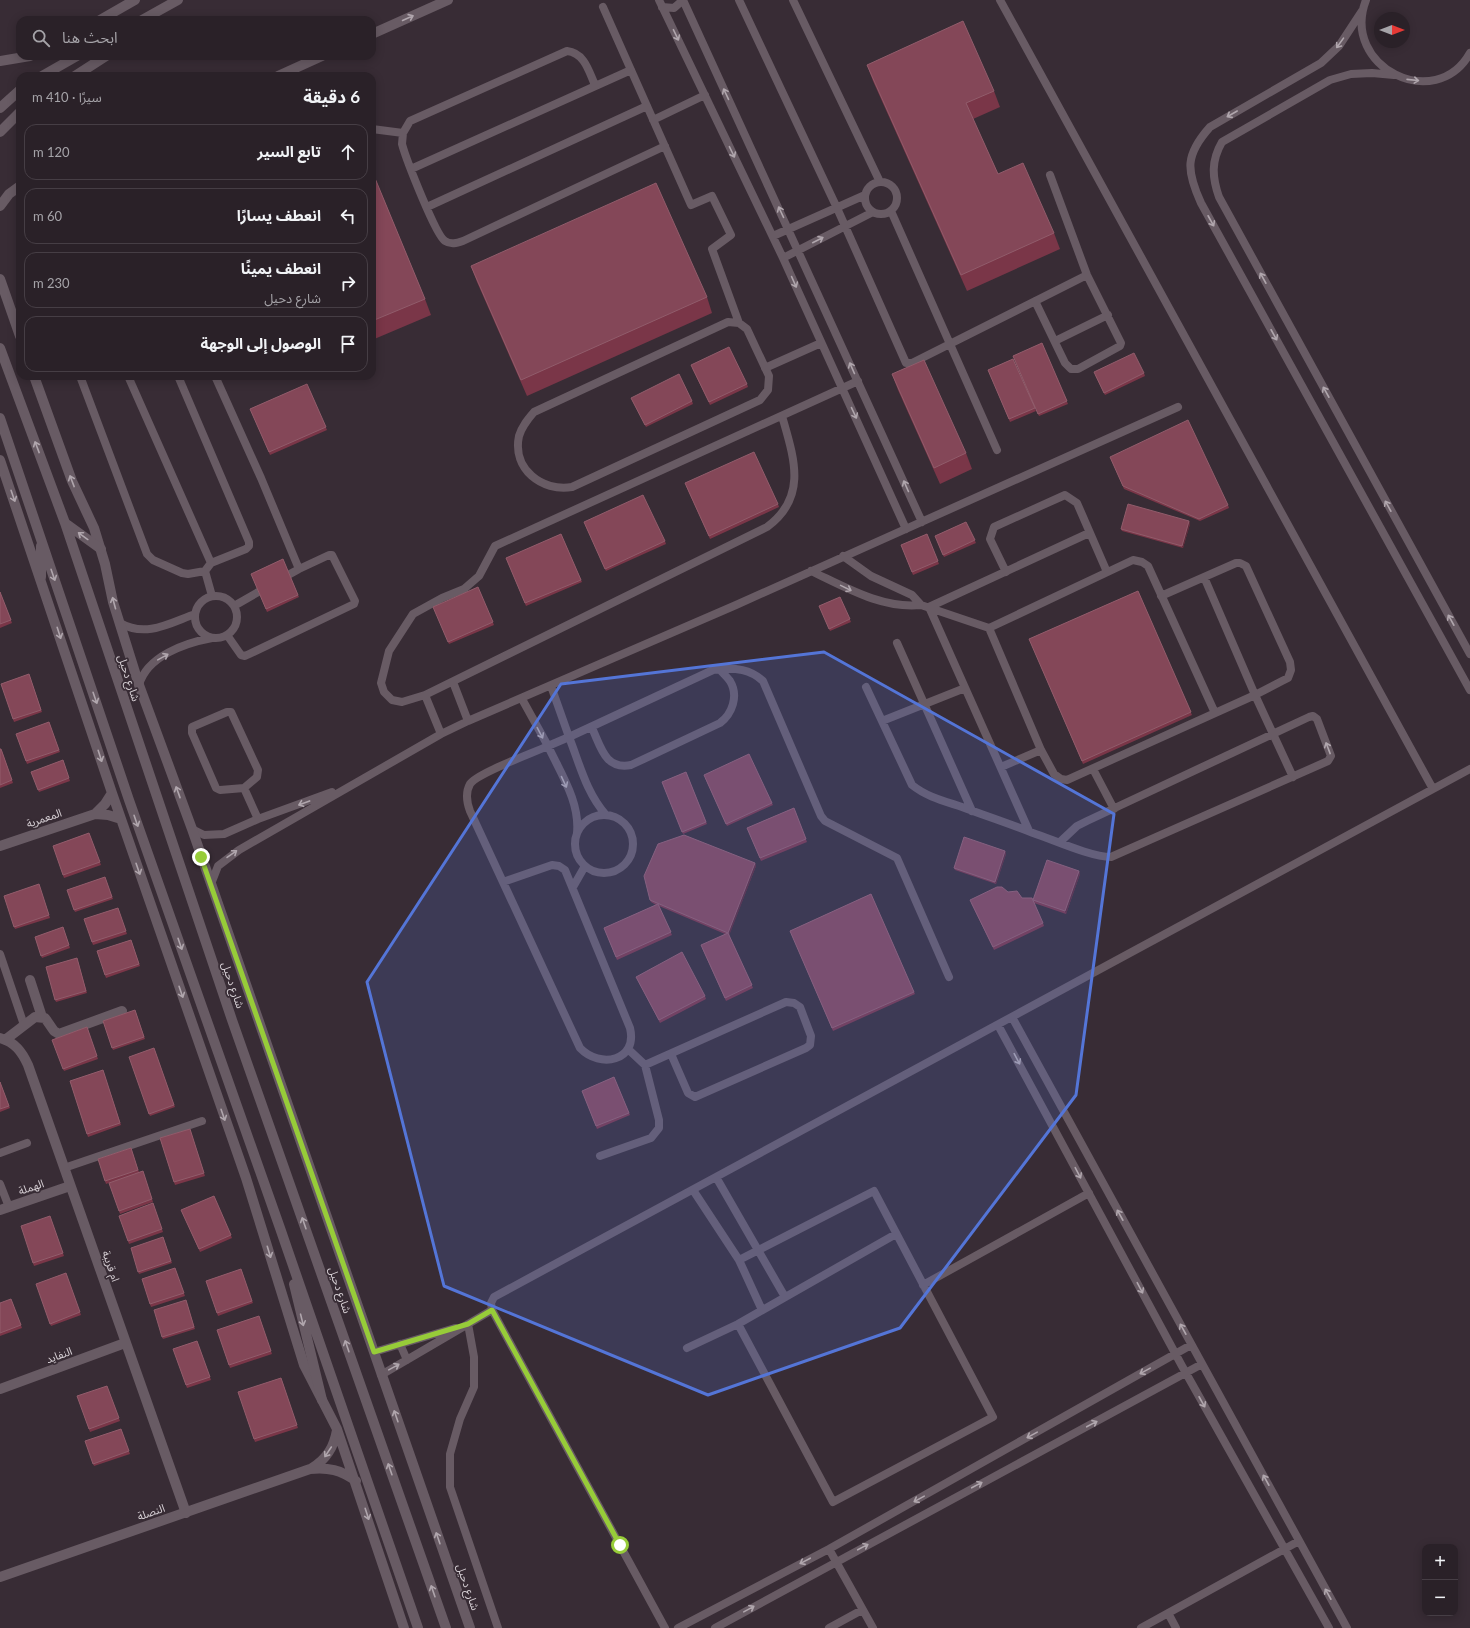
<!DOCTYPE html>
<html lang="ar">
<head>
<meta charset="utf-8">
<style>
  body { margin:0; font-family:Lato,"Noto Sans Arabic",sans-serif; background:#362e34; color:#f1f3f6; direction:rtl }
  .controls { position:absolute; right:12px; bottom:12px; display:grid; overflow:hidden; border-radius:8px; box-shadow:0 2px 10px #0003 }
  .controls button { width:36px; height:36px; display:grid; place-items:center; padding:0; border:0; border-bottom:1px solid #463e45; background:#2a2128; color:#f1f3f6; font:20px sans-serif }
  .compass { position:absolute; left:1374px; top:12px; width:36px; height:36px; border-radius:50%; background:#2a2128; box-shadow:0 2px 10px #0003; rotate:90deg }
  .stop { position:absolute; width:12px; height:12px; margin:-9px; border:3px solid #97cc39; border-radius:50%; background:#fff }
  .stop.end { background:#97cc39; border-color:#fff; box-shadow:0 1px 4px #0008 }
  .list { margin:0; padding:0; list-style:none }
  h2 { display:flex; justify-content:space-between; align-items:center; height:52px; margin:0; padding:0 16px; font-size:17px }
  h2 small { font-size:13px; font-weight:400; color:#a5a3a8 }
  .list li { display:grid; grid-template-columns:26px 1fr auto; gap:12px; align-items:center; box-sizing:border-box; height:56px; margin:0 8px 8px; padding:0 8px; border:1px solid #463e45; border-radius:12px }
  .list b { display:block; font-size:15px; white-space:nowrap }
  .list p { margin:0; font-size:13px; white-space:nowrap; color:#a5a3a8 }
  .list em { font-size:13px; font-style:normal; color:#a5a3a8 }
  .icon { flex:none; width:22px; height:22px; fill:none; stroke:currentColor; stroke-width:2; stroke-linecap:round; stroke-linejoin:round }
  .map { position:relative; flex:none; width:1470px; height:1628px; overflow:hidden; direction:ltr }
  .search { position:absolute; background:#2a2128; box-shadow:0 2px 10px #0003; left:16px; top:16px; width:360px; height:44px; display:flex; align-items:center; gap:10px; box-sizing:border-box; padding:0 14px; border-radius:12px; color:#a5a3a8; font-size:15px }
  .panel { position:absolute; background:#2a2128; box-shadow:0 2px 10px #0003; left:16px; top:72px; width:360px; height:308px; border-radius:12px; direction:rtl }
  .map>svg:first-child { display:block }
  .lines { fill:none; stroke-linecap:round; stroke-linejoin:round }
  .lane { stroke:#685b64; stroke-width:8 }
  .street { stroke:#685b64; stroke-width:10 }
  .secondary { stroke:#685b64; stroke-width:10 }
  .wall { fill:#7a3648 }
  .shaded-wall { fill:#5b2b3a }
  .building { fill:#844758; stroke:#915c6b }
  .oneway { stroke:#b0a6ad }
  .route { stroke:#97cc39; stroke-width:5 }
  .marked { fill:#5475d7; fill-opacity:0.2; stroke:#5475d7; stroke-width:3; stroke-linejoin:round }
  .labels { text-anchor:middle; stroke-width:3.5; stroke-linejoin:round; paint-order:stroke }
  .street-label { font-size:11px; fill:#d6cfd4; stroke:#382c35 }
</style>
</head>
<body>
<div class="map">
<svg width="1470" height="1628" viewBox="0 0 1470 1628">
  <rect width="100%" height="100%" fill="#382c35"/>
  <g class="lines">
    <path class="lane" d="M659,0L783,258L906,529
      M683,0L922,522
      M739,0L837,208L906,363H912L1087,275
      M793,0L880,182
      M1000,0L1433,789
      M1366,0C1340,67 1436,114 1470,53
      M603,7L691,205L712,196L731,235L712,249L739,323
      M662,7L674,8L683,0
      M1362,11L1339,46L1321,63L1210,127C1185,155 1186,170 1201,203L1470,690
      M1394,75L1372,73L1351,74L1330,80L1222,142C1211,161 1212,177 1219,197L1470,654
      M595,85C589,72 585,53 567,51L410,121L403,133L402,144C406,159 436,236 445,241C451,245 457,243 463,241L665,146
      M653,120L705,95
      M372,129L403,133
      M411,169L631,70
      M865 198a16 16 0 1 1 32 0a16 16 0 1 1-32 0Z
      M427,207L647,106
      M891,211L997,450
      M773,236L865,195
      M783,258L873,212
      M1035,301L1065,363L1071,369H1078L1120,346L1121,343L1087,275L1050,175
      M728,322L739,323L747,329L769,376L768,390L760,400L572,487C542,492 512,469 519,436C522,426 528,419 534,412Z
      M1055,341L1108,315
      M765,368L821,343
      M80,376L147,554L153,560L182,573L188,574L205,571L211,563L246,549L249,546V542L178,376
      M128,376L211,563
      M215,376L261,478L299,569L329,555H332L355,601L354,604L245,656L241,655L227,635
      M782,416C794,458 808,497 767,527L425,695L402,702L392,700L384,692L381,683L389,651L413,614L442,598L464,589L479,576L495,546L858,381
      M843,556L871,576L912,595L921,605L989,628L1133,560L1142,562L1148,566L1215,713
      M205,571L212,596
      M811,571C845,587 882,609 921,605
      M1006,572L990,539L994,527L1065,495L1077,503L1107,572
      M1204,577L1255,695L1293,777
      M281,579L299,569
      M195 617a21 21 0 1 1 42 0a21 21 0 1 1-42 0Z
      M234,606L267,587
      M120,623C146,638 170,623 195,614
      M989,628L1041,750L1054,774L1061,779L1067,780L1255,695L1282,681L1288,678L1291,670L1290,662L1246,566L1240,563H1236L1161,596
      M897,643L972,811
      M719,669C736,668 750,669 763,681L821,816L825,821L897,858L949,977
      M453,682L468,721
      M139,685C147,656 185,643 212,638
      M866,687L912,785C927,797 944,801 962,807C986,816 1010,824 1033,833C1054,840 1091,857 1111,857L1328,761L1331,756L1317,719L1313,716L1309,717L1087,821L1077,826L1060,842
      M425,695L441,734
      M522,699L548,746L569,737L551,686
      M882,721L965,688
      M592,728C601,747 605,770 631,765L720,723C732,714 739,696 730,681C727,677 723,673 719,669L713,670L569,737C580,765 586,792 606,815
      M1001,767L1041,750
      M1093,769L1114,809
      M244,788L220,790L216,788L192,733V727L227,712H231L258,770L257,777L244,788L258,819
      M575 844a29 29 0 1 1 58 0a29 29 0 1 1-58 0Z
      M192,829L204,835L224,834L258,819L332,792
      M1029,831L929,607L1089,533
      M503,882L552,865L559,866L565,870L630,1028C638,1061 600,1069 580,1048L470,811C467,803 465,793 470,784C477,773 533,753 548,746C561,774 580,802 577,833
      M211,884L218,866L239,850L441,734L468,721L736,605L1178,407
      M573,887L585,866
      M0,954L24,1025
      M1012,1017L1347,1628
      M998,1025L1182,1366L1329,1628
      M629,1050L645,1065L786,1002L794,1003L800,1007L811,1036L810,1045L806,1048L695,1097L688,1093L671,1054
      M0,1153L27,1143
      M600,1156L651,1138L659,1128V1120L645,1065
      M64,1168L202,1121
      M716,1177L785,1297
      M0,1184L9,1207
      M693,1190L739,1260L762,1310
      M923,1285L1089,1193
      M468,1324L474,1357V1387L460,1419L450,1454V1487L498,1628
      M738,1324L833,1502L993,1417L874,1191L739,1260
      M400,1344L407,1360
      M687,1348L738,1324L896,1234
      M374,1352L455,1328
      M381,1375L492,1310
      M829,1549L873,1628
      M1168,1613L1176,1628
      M665,1628L492,1310L491,1303L494,1297L1470,769
      M678,1628L829,1549L1191,1345
      M715,1628L1202,1364
      M829,1628L862,1610
      M1141,1628L1299,1541"/>
    <path class="street" d="M372,34L448,0
      M278,76L322,56
      M0,206L9,194L20,186
      M0,279L20,336
      M34,376L72,481L94,528L105,564L113,602L139,685L192,829L470,1628
      M0,460L112,793L246,1178L304,1365L337,1429L404,1628
      M95,814L105,804L112,793
      M0,846L95,814L108,815L121,819
      M30,980L42,1017
      M0,1038C15,1042 22,1052 28,1065L186,1513
      M5,1040L35,1017L45,1018L54,1031L59,1034L122,1011
      M0,1210L70,1186
      M0,1389L125,1343
      M312,1468C327,1459 334,1447 337,1430
      M0,1577L310,1469C328,1467 341,1470 356,1481"/>
    <path class="secondary" d="M100,20L135,0
      M142,20L178,0
      M0,61L30,56
      M42,76L77,56
      M75,76L106,56
      M0,108L20,90
      M0,132L20,112
      M0,348L65,523L232,1020L446,1628
      M0,418L129,800L280,1228L418,1628
      M65,523L101,549
      M41,577V546
      M294,1284L322,1400"/>
  </g>
  <path class="wall" d="M867,65L994,91L1000,107L973,119L998,174L1054,233L1060,249L967,291L873,81Z
    M372,171L425,299L431,315L372,340Z
    M471,266L707,297L712,313L527,396L477,282Z
    M1042,343L1068,404L1039,416L1013,356Z
    M1013,359L1036,411L1010,422L988,370Z
    M692,368L747,384L748,387L710,405Z
    M1144,373L1145,376L1105,395L1095,375Z
    M892,374L966,453L972,469L940,484L898,390Z
    M276,376H284L278,379Z
    M307,384L327,430L270,455L250,409Z
    M631,398L692,401L693,404L646,427Z
    M1110,457L1228,505L1229,508L1200,521L1124,489Z
    M686,486L778,504L779,507L710,539Z
    M1189,521L1190,524L1183,548L1122,531L1121,529Z
    M966,522L976,543L944,557L935,536Z
    M585,525L665,541L666,544L606,571Z
    M561,534L582,582L526,606L506,558Z
    M927,534L939,564L913,575L901,545Z
    M283,559L299,597L267,612L251,574Z
    M478,587L494,625L449,644L433,607Z
    M1138,591L1192,715L1083,764L1029,639Z
    M0,592L12,623L0,628Z
    M840,597L851,622L830,631L819,606Z
    M29,674L42,712L14,722L1,684Z
    M49,722L60,752L27,764L16,734Z
    M0,749L2,751L13,783L0,788Z
    M63,760L70,781L39,792L31,772Z
    M686,772L707,824L683,834L662,782Z
    M705,778L772,803L773,805L727,826Z
    M794,808L807,842L761,861L747,828Z
    M89,833L101,865L64,878L53,846Z
    M1005,851L1006,854L996,884L955,870L954,868Z
    M755,863L756,866L729,935L753,988L726,1001L702,948L725,934L659,906L672,935L617,960L604,928L656,905L651,902L650,900Z
    M1079,871L1080,874L1066,914L1034,903L1033,900Z
    M105,877L113,899L75,912L67,890Z
    M39,884L50,918L15,929L4,896Z
    M1008,892L1022,898L1043,923L1044,926L994,950L971,903Z
    M871,894L915,994L833,1031L790,931Z
    M118,908L127,934L93,945L84,919Z
    M63,927L70,948L42,958L35,937Z
    M131,940L140,966L106,978L97,951Z
    M77,958L87,993L56,1002L46,967Z
    M636,977L705,996L706,999L660,1023Z
    M135,1010L145,1039L113,1050L103,1021Z
    M87,1027L98,1059L64,1071L52,1040Z
    M154,1048L175,1107L150,1116L129,1057Z
    M103,1070L121,1125L88,1137L70,1081Z
    M614,1077L630,1115L597,1129L582,1091Z
    M0,1082L10,1108L0,1112Z
    M190,1129L205,1176L175,1185L160,1138Z
    M131,1148L139,1172L143,1171L153,1202L120,1214L109,1183L114,1181L106,1184L98,1159Z
    M214,1196L232,1238L200,1252L181,1210Z
    M153,1203L163,1232L129,1244L119,1216Z
    M50,1216L64,1256L34,1266L33,1263Z
    M163,1237L172,1263L139,1274L131,1248Z
    M175,1268L185,1296L151,1307L142,1279Z
    M241,1269L253,1303L218,1316L206,1281Z
    M66,1273L81,1315L51,1326L36,1284Z
    M11,1299L22,1328L0,1336V1303Z
    M186,1300L195,1329L163,1339L162,1337Z
    M259,1316L272,1354L230,1368L217,1330Z
    M197,1341L211,1380L187,1388L173,1349Z
    M281,1378L298,1428L255,1442L238,1392Z
    M107,1386L120,1421L90,1432L77,1396Z
    M121,1429L130,1454L94,1466L85,1441Z"/>
  <path class="shaded-wall" d="M1189,521L1190,524L1183,548L1182,546Z
    M1005,851L1006,854L996,884L995,882Z
    M755,863L756,866L729,936L728,933Z
    M1079,871L1080,874L1066,914L1065,911Z"/>
  <path class="building" d="M963,21L994,91L966,103L998,174L1023,163L1054,233L961,275L867,65Z
    M372,171L425,299L372,321Z
    M656,183L707,297L521,380L471,266Z
    M1042,343L1067,401L1038,414L1013,356Z
    M729,347L747,384L709,402L691,365Z
    M1134,353L1144,373L1104,393L1094,372Z
    M1013,359L1035,408L1009,419L988,370Z
    M924,360L966,453L934,468L892,374Z
    M679,374L692,401L645,425L631,398Z
    M307,384L326,427L269,452L250,409Z
    M1188,420L1228,505L1199,519L1123,486L1110,457Z
    M754,452L778,504L709,536L685,483Z
    M643,495L665,541L605,569L584,522Z
    M1128,504L1189,521L1182,546L1121,529Z
    M966,522L975,540L943,555L935,536Z
    M561,534L581,580L525,603L506,558Z
    M927,534L938,561L912,572L901,545Z
    M283,559L298,595L266,609L251,574Z
    M478,587L493,622L448,642L433,607Z
    M1138,591L1191,712L1082,761L1029,639Z
    M0,592L11,620L0,624Z
    M840,597L850,619L829,629L819,606Z
    M29,674L41,710L13,719L1,684Z
    M49,722L59,750L26,761L16,734Z
    M0,749H1L12,780L0,785Z
    M749,754L772,803L726,824L704,775Z
    M63,760L69,778L38,790L31,772Z
    M686,772L706,822L682,832L662,782Z
    M794,808L806,839L760,858L747,828Z
    M89,833L100,862L63,875L53,846Z
    M684,835L755,863L728,933L752,985L725,998L701,945L728,933L650,900L644,876L658,844Z
    M964,837L1005,851L995,882L954,868Z
    M1047,860L1079,871L1065,911L1033,900Z
    M105,877L112,897L74,910L67,890Z
    M39,884L49,915L14,927L4,896Z
    M997,887H1002L1008,892L1017,891L1022,898H1032L1043,923L993,947L970,900Z
    M871,894L914,992L832,1028L790,931Z
    M658,904L671,932L616,957L604,928Z
    M118,908L126,931L92,942L84,919Z
    M63,927L69,945L41,956L35,937Z
    M131,940L139,964L105,975L97,951Z
    M682,952L705,996L659,1020L636,977Z
    M77,958L86,991L55,1000L46,967Z
    M135,1010L144,1037L112,1048L103,1021Z
    M87,1027L97,1056L63,1069L52,1040Z
    M154,1048L174,1105L149,1114L129,1057Z
    M103,1070L120,1123L87,1134L70,1081Z
    M614,1077L629,1113L596,1126L582,1091Z
    M0,1082L9,1106L0,1109Z
    M190,1129L204,1173L174,1182L160,1138Z
    M131,1148L138,1170L105,1181L98,1159Z
    M143,1171L152,1199L119,1211L109,1183Z
    M214,1196L231,1235L199,1249L181,1210Z
    M153,1203L162,1229L128,1241L119,1216Z
    M50,1216L63,1253L33,1263L21,1226Z
    M163,1237L171,1261L138,1272L131,1248Z
    M175,1268L184,1293L150,1304L142,1279Z
    M241,1269L252,1301L217,1313L206,1281Z
    M66,1273L80,1312L50,1324L36,1284Z
    M11,1299L21,1325L0,1333V1303Z
    M186,1300L194,1327L162,1337L154,1310Z
    M259,1316L271,1351L229,1365L217,1330Z
    M197,1341L210,1377L186,1385L173,1349Z
    M281,1378L297,1425L254,1439L238,1392Z
    M107,1386L119,1418L89,1429L77,1396Z
    M121,1429L129,1451L93,1464L85,1441Z"/>
  <defs><path id="oneway-shaft" d="M-6 0H5M1.5-3L5.5 0L1.5 3" fill="none" stroke-width="1.6" stroke-linecap="round" stroke-linejoin="round"/></defs>
  <g class="oneway">
    <use href="#oneway-shaft" transform="translate(408 18) rotate(-24)"/>
    <use href="#oneway-shaft" transform="translate(676 35) rotate(64)"/>
    <use href="#oneway-shaft" transform="translate(1340 43) rotate(126)"/>
    <use href="#oneway-shaft" transform="translate(1413 80) rotate(6)"/>
    <use href="#oneway-shaft" transform="translate(726 94) rotate(-115)"/>
    <use href="#oneway-shaft" transform="translate(1232 114) rotate(150)"/>
    <use href="#oneway-shaft" transform="translate(732 152) rotate(64)"/>
    <use href="#oneway-shaft" transform="translate(781 212) rotate(-115)"/>
    <use href="#oneway-shaft" transform="translate(1211 221) rotate(61)"/>
    <use href="#oneway-shaft" transform="translate(818 240) rotate(-27)"/>
    <use href="#oneway-shaft" transform="translate(1263 278) rotate(-119)"/>
    <use href="#oneway-shaft" transform="translate(794 282) rotate(66)"/>
    <use href="#oneway-shaft" transform="translate(1274 335) rotate(61)"/>
    <use href="#oneway-shaft" transform="translate(852 368) rotate(-114)"/>
    <use href="#oneway-shaft" transform="translate(1326 392) rotate(-119)"/>
    <use href="#oneway-shaft" transform="translate(854 413) rotate(65)"/>
    <use href="#oneway-shaft" transform="translate(37 447) rotate(-111)"/>
    <use href="#oneway-shaft" transform="translate(72 481) rotate(-111)"/>
    <use href="#oneway-shaft" transform="translate(906 486) rotate(-114)"/>
    <use href="#oneway-shaft" transform="translate(13 496) rotate(71)"/>
    <use href="#oneway-shaft" transform="translate(1388 506) rotate(-119)"/>
    <use href="#oneway-shaft" transform="translate(83 536) rotate(-144)"/>
    <use href="#oneway-shaft" transform="translate(53 575) rotate(71)"/>
    <use href="#oneway-shaft" transform="translate(846 588) rotate(26)"/>
    <use href="#oneway-shaft" transform="translate(114 603) rotate(-105)"/>
    <use href="#oneway-shaft" transform="translate(1451 620) rotate(-119)"/>
    <use href="#oneway-shaft" transform="translate(59 633) rotate(72)"/>
    <use href="#oneway-shaft" transform="translate(163 657) rotate(-29)"/>
    <use href="#oneway-shaft" transform="translate(95 698) rotate(71)"/>
    <use href="#oneway-shaft" transform="translate(540 733) rotate(62)"/>
    <use href="#oneway-shaft" transform="translate(1328 748) rotate(-111)"/>
    <use href="#oneway-shaft" transform="translate(100 756) rotate(72)"/>
    <use href="#oneway-shaft" transform="translate(564 782) rotate(65)"/>
    <use href="#oneway-shaft" transform="translate(178 792) rotate(-110)"/>
    <use href="#oneway-shaft" transform="translate(304 803) rotate(160)"/>
    <use href="#oneway-shaft" transform="translate(136 821) rotate(71)"/>
    <use href="#oneway-shaft" transform="translate(232 854) rotate(-35)"/>
    <use href="#oneway-shaft" transform="translate(138 869) rotate(71)"/>
    <use href="#oneway-shaft" transform="translate(180 944) rotate(71)"/>
    <use href="#oneway-shaft" transform="translate(181 992) rotate(71)"/>
    <use href="#oneway-shaft" transform="translate(1017 1059) rotate(62)"/>
    <use href="#oneway-shaft" transform="translate(223 1115) rotate(71)"/>
    <use href="#oneway-shaft" transform="translate(1078 1173) rotate(62)"/>
    <use href="#oneway-shaft" transform="translate(1120 1215) rotate(-119)"/>
    <use href="#oneway-shaft" transform="translate(304 1223) rotate(-109)"/>
    <use href="#oneway-shaft" transform="translate(269 1252) rotate(73)"/>
    <use href="#oneway-shaft" transform="translate(1140 1288) rotate(62)"/>
    <use href="#oneway-shaft" transform="translate(302 1320) rotate(76)"/>
    <use href="#oneway-shaft" transform="translate(1183 1329) rotate(-119)"/>
    <use href="#oneway-shaft" transform="translate(347 1346) rotate(-109)"/>
    <use href="#oneway-shaft" transform="translate(394 1367) rotate(-29)"/>
    <use href="#oneway-shaft" transform="translate(1145 1371) rotate(151)"/>
    <use href="#oneway-shaft" transform="translate(1202 1402) rotate(61)"/>
    <use href="#oneway-shaft" transform="translate(396 1416) rotate(-109)"/>
    <use href="#oneway-shaft" transform="translate(1092 1424) rotate(-28)"/>
    <use href="#oneway-shaft" transform="translate(1032 1435) rotate(151)"/>
    <use href="#oneway-shaft" transform="translate(328 1452) rotate(124)"/>
    <use href="#oneway-shaft" transform="translate(390 1469) rotate(-109)"/>
    <use href="#oneway-shaft" transform="translate(1266 1480) rotate(-119)"/>
    <use href="#oneway-shaft" transform="translate(977 1485) rotate(-28)"/>
    <use href="#oneway-shaft" transform="translate(919 1499) rotate(151)"/>
    <use href="#oneway-shaft" transform="translate(367 1514) rotate(72)"/>
    <use href="#oneway-shaft" transform="translate(438 1538) rotate(-109)"/>
    <use href="#oneway-shaft" transform="translate(863 1547) rotate(-28)"/>
    <use href="#oneway-shaft" transform="translate(805 1561) rotate(152)"/>
    <use href="#oneway-shaft" transform="translate(433 1591) rotate(-109)"/>
    <use href="#oneway-shaft" transform="translate(1328 1594) rotate(-119)"/>
    <use href="#oneway-shaft" transform="translate(749 1609) rotate(-29)"/>
  </g>
  <g class="lines">
    <path class="route" d="M201,857L374,1352L468,1324L492,1310L620,1545"/>
  </g>
  <path class="marked" d="M824,652L1114,814L1076,1095L900,1328L708,1395L444,1286L367,982L561,684Z"/>
  <g class="labels">
    <g class="street-label">
      <text transform="translate(129 678) rotate(72)" y="4">شارع دحيل</text>
      <text transform="translate(44 818) rotate(-19)" y="4">المعمرية</text>
      <text transform="translate(233 985) rotate(71)" y="4">شارع دحيل</text>
      <text transform="translate(31 1187) rotate(-19)" y="4">الهملة</text>
      <text transform="translate(111 1266) rotate(71)" y="4">ام قريبة</text>
      <text transform="translate(340 1290) rotate(71)" y="4">شارع دحيل</text>
      <text transform="translate(59 1355) rotate(-20)" y="4">النفايد</text>
      <text transform="translate(151 1512) rotate(-19)" y="4">النصلة</text>
      <text transform="translate(468 1587) rotate(71)" y="4">شارع دحيل</text>
    </g>
  </g>
</svg>
<div class="controls">
<button>+</button>
<button>−</button>
</div>
<svg class="compass" viewBox="-18 -18 36 36"><path d="M0-13l5 13h-10z" fill="#e53935"/><path d="M0 13l5-13h-10z" fill="#a5a3a8"/></svg>
<div class="stop" style="left:620px;top:1545px"></div>
<div class="stop end" style="left:201px;top:857px"></div>
<div class="search"><svg class="icon" aria-label="search" viewBox="0 0 24 24"><circle cx="10" cy="10" r="6"/><path d="M15 15l6 6"/></svg>ابحث هنا</div>
<section class="panel">
<h2>6 دقيقة<small>سيرًا · 410 m</small></h2>
<ul class="list">
<li><svg class="icon" aria-label="ahead" viewBox="0 0 24 24"><path d="M12 20V5M6 11l6-6 6 6"/></svg><div><b>تابع السير</b></div><em>120 m</em></li>
<li><svg class="icon" aria-label="left" viewBox="0 0 24 24"><path d="M17 20v-9H6M10 6l-5 5 5 5"/></svg><div><b>انعطف يسارًا</b></div><em>60 m</em></li>
<li><svg class="icon" aria-label="right" viewBox="0 0 24 24"><path d="M7 20v-9h11M14 6l5 5-5 5"/></svg><div><b>انعطف يمينًا</b><p>شارع دحيل</p></div><em>230 m</em></li>
<li><svg class="icon" aria-label="arrive" viewBox="0 0 24 24"><path d="M6 21V4h12l-3 4 3 4H6"/></svg><div><b>الوصول إلى الوجهة</b></div></li>
</ul>
</section>
</div>
</body>
</html>
